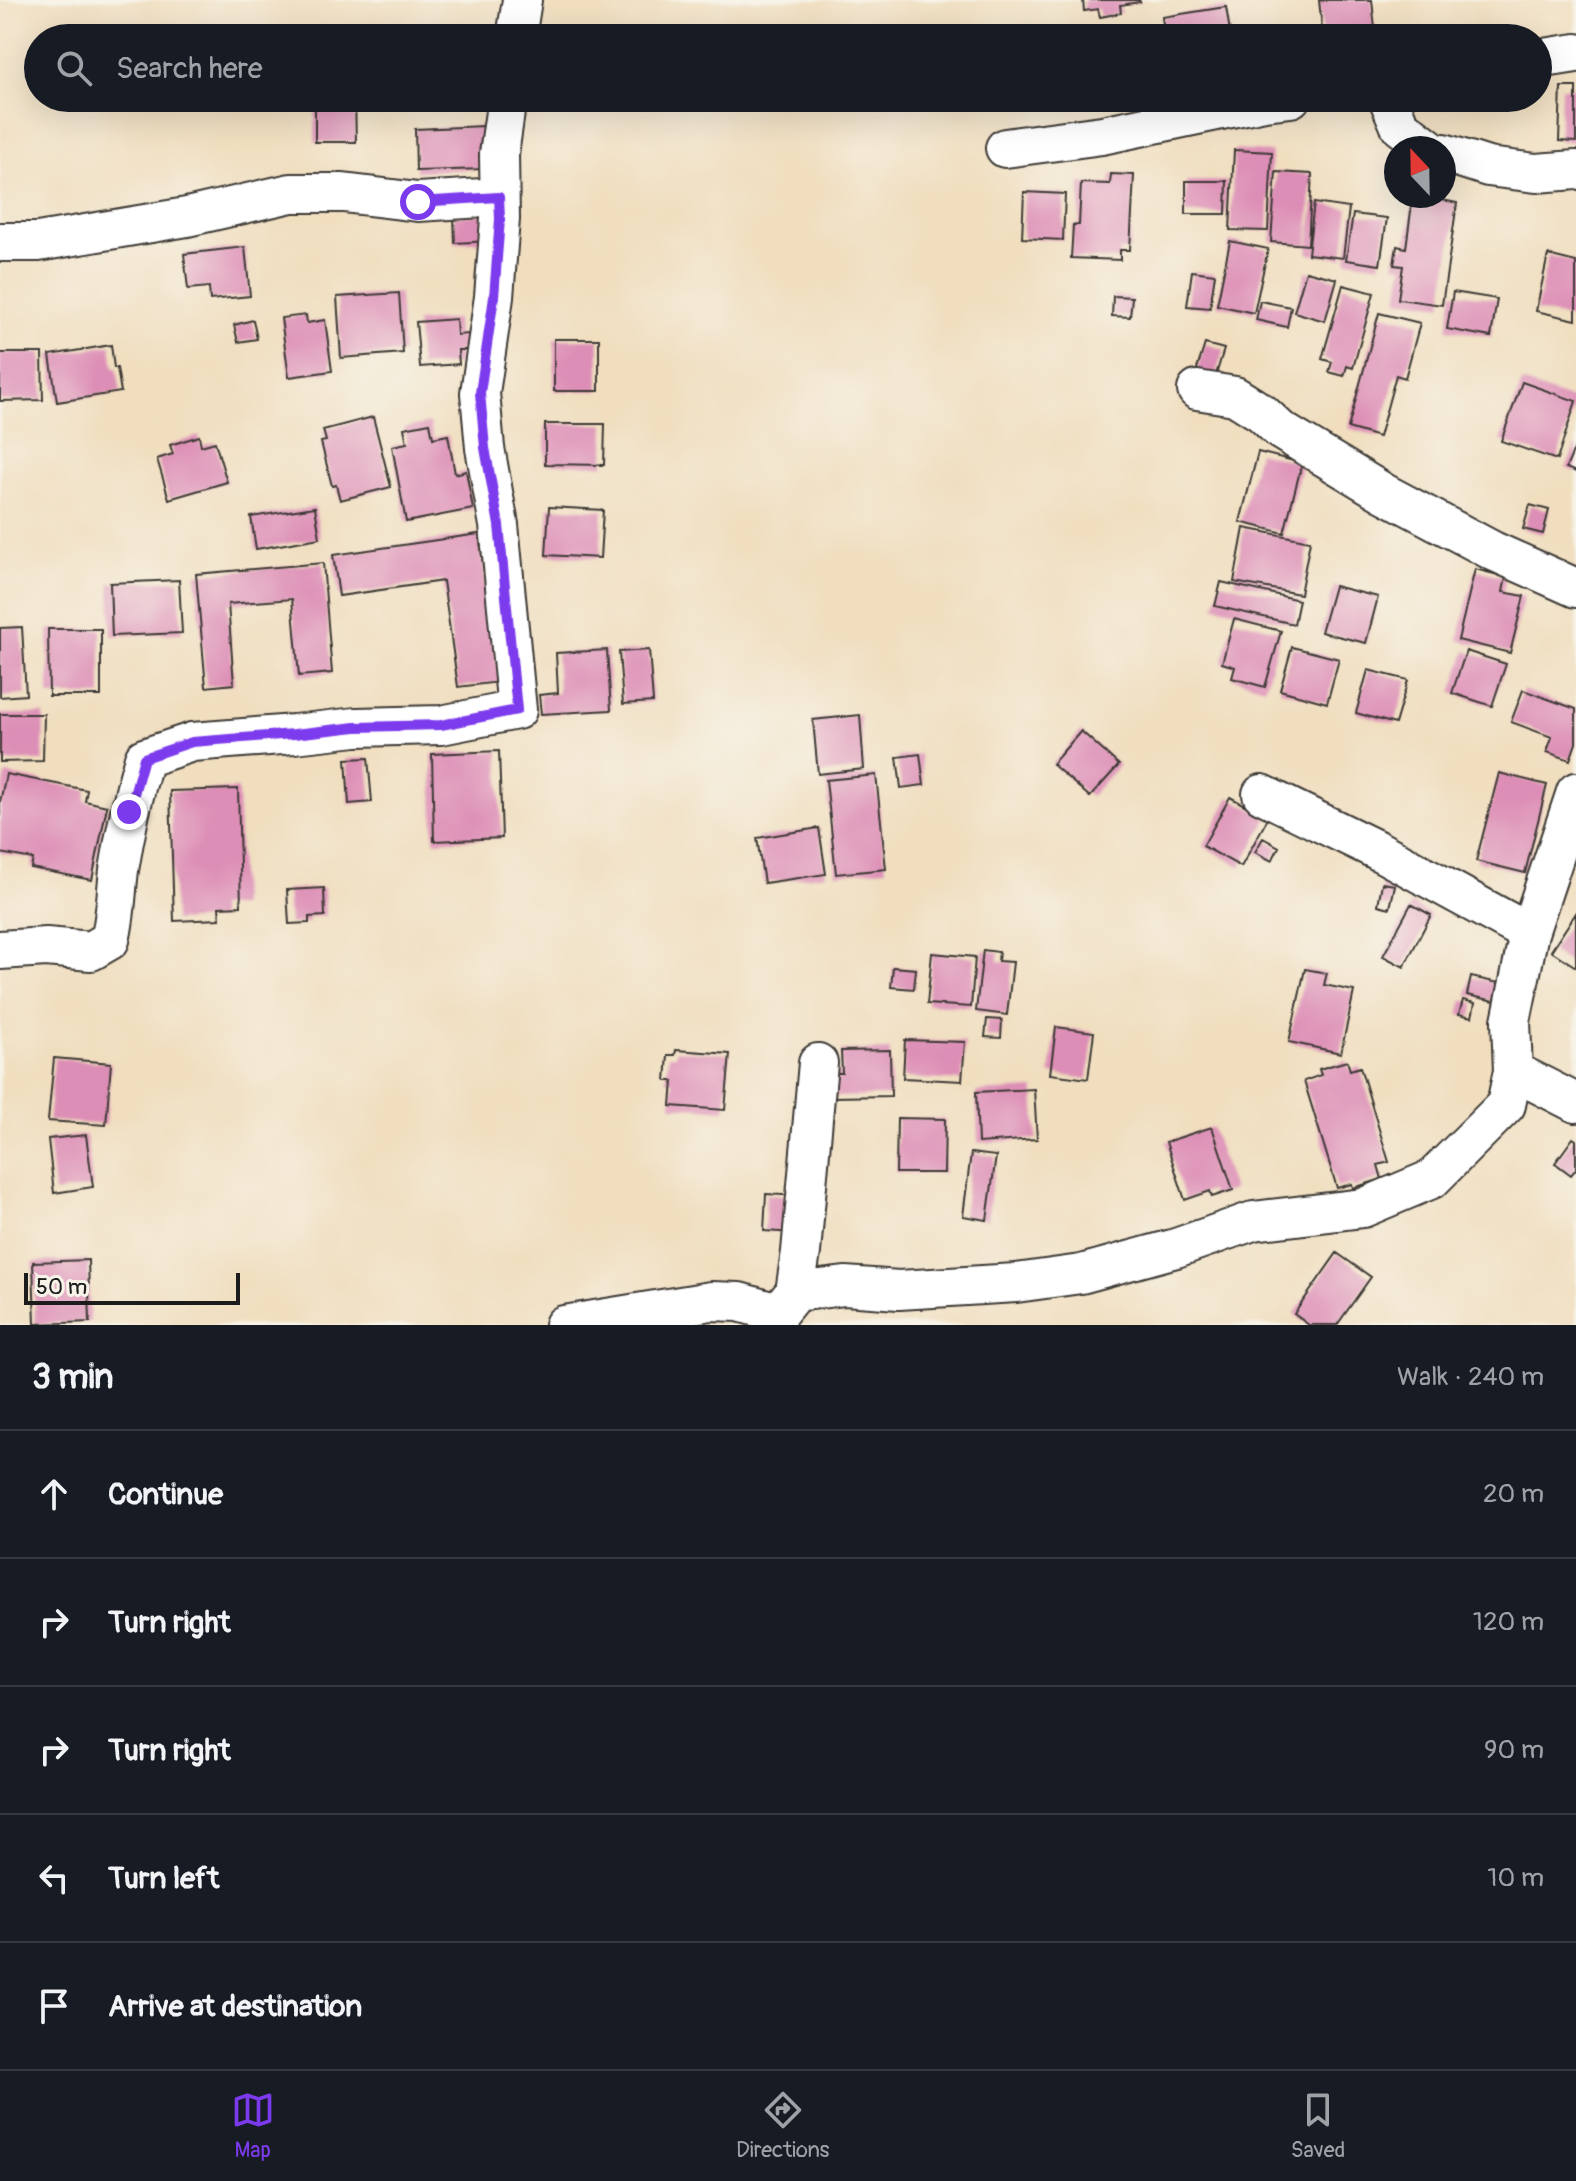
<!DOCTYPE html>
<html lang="en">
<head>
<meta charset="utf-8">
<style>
  body { margin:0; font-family:Pangolin,sans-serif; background:#242831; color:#f1f3f6 }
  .compass { position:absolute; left:1384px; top:136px; width:72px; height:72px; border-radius:50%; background:#171b24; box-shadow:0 8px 32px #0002; rotate:338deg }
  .scale { position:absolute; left:24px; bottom:20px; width:216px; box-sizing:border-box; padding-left:8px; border:4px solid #1c1c1c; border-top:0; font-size:22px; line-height:28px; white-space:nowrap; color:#1c1c1c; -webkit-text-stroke:6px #f7f3e8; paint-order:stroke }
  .stop { position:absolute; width:24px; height:24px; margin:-18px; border:6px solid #7c3aed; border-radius:50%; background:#fff }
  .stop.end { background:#7c3aed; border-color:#fff; box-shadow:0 2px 8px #0008 }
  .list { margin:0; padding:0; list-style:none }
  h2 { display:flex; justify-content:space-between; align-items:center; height:104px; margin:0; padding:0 32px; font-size:34px }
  h2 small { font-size:26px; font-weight:400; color:#9ea1a6 }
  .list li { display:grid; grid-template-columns:52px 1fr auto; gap:24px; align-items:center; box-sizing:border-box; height:128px; padding:0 32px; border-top:2px solid #363941 }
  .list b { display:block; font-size:30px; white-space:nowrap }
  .list em { font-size:26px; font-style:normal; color:#9ea1a6 }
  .icon { flex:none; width:44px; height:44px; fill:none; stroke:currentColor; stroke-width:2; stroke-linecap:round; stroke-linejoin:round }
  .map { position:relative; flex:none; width:1576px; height:1325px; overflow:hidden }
  .search { position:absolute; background:#171b24; box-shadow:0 8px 32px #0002; left:24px; right:24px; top:24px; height:88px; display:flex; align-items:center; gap:20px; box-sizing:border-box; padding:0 28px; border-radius:44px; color:#9ea1a6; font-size:30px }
  .sheet { height:744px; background:#171b24 }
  nav { display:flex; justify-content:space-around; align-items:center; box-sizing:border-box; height:112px; border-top:2px solid #363941; background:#171b24; font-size:22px; color:#9ea1a6 }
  nav a { display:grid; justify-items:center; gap:4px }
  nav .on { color:#7c3aed }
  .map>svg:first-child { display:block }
  .building { fill:#dd8eb6 }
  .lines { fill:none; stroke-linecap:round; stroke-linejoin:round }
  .minor-casing { stroke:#3c3934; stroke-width:42 }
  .minor { stroke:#fff; stroke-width:38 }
  .route { stroke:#7c3aed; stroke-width:10 }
</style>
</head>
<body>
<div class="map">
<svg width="1576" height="1325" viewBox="0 0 1576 1325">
  <rect width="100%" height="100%" fill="#f7f3e8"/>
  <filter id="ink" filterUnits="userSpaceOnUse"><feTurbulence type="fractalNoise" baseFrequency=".0125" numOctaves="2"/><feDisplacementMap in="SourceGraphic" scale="16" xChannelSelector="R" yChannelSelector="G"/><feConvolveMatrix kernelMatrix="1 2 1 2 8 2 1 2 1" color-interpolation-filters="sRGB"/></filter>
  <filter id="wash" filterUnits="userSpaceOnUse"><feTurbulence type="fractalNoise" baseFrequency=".006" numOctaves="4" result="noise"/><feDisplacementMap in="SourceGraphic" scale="32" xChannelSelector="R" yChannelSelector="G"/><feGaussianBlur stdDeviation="1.8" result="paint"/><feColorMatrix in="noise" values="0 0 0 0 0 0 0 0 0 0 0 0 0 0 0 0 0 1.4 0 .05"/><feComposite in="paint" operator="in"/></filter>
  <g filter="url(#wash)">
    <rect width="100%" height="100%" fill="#f0debf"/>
    <g id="blocks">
      <path class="building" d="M1083,0H1139L1140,2L1120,5L1121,13L1100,17L1098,9L1084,11Z
        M1319,0H1372L1376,38H1323Z
        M1226,7L1231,38H1165L1162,17Z
        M1413,29L1414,38H1397V31Z
        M1561,87H1576V142L1559,141Z
        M315,98H355L356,142H315Z
        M485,126L486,169L416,171L415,129Z
        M1234,150L1272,152L1268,231L1230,230Z
        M1276,172L1312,174L1308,245L1271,242Z
        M1111,174L1134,175L1130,250H1120V260L1071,258L1073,225H1079L1081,183L1110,184Z
        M1186,181H1227L1226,214H1186Z
        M1024,192L1065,194L1063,240L1022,238Z
        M1413,196H1443L1442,200L1457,203L1442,305L1398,299L1403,266L1394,265L1397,246L1406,248Z
        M1314,203L1349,208L1343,258L1308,254Z
        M488,214L489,241L455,243L454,216Z
        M1353,214L1387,218L1380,265L1346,260Z
        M1230,241L1268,249L1254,313L1217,305Z
        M245,247L250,296L210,300L209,287L188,289L184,254Z
        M1548,255L1576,262V320L1536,311Z
        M1192,271L1215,274L1210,308L1187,306Z
        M1306,271L1337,279L1325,321L1294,312Z
        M1343,285L1374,293L1353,368L1347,366L1344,376L1329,372L1332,362L1322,359Z
        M1453,292L1497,299L1491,337L1447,329Z
        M399,293L403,353L341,358L337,297Z
        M1113,296L1132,297L1130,317L1112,316Z
        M1260,301L1291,307L1287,327L1256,320Z
        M1379,313L1420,323L1405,378L1396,375L1379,437L1348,428Z
        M306,315L307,323L325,320L332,371L289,377L281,318Z
        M456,319L457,335L469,334L470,350H458L459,364L420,367L416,322Z
        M253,320L257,339L238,342L234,325Z
        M554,339H599V391H554Z
        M1205,344L1224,349L1215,378L1196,372Z
        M111,345L114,368H117L121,392L57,402L50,355Z
        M0,353H42L43,400L0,401Z
        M1522,382L1576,401L1557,460L1501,441Z
        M373,417L391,487L340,500L336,485L332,486L321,442L326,441L323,430Z
        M430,423L433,438L448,435L455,474L466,471L473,509L406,522L392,446L407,443L404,428Z
        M545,424H605L604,465L545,464Z
        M199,436L201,446L215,442L227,482L169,499L157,459L173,454L170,445Z
        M1576,445V472L1566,468Z
        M1258,452L1302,463L1284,533L1240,522Z
        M1530,505L1549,510L1543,534L1523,529Z
        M315,507L320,538L256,549L251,517Z
        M549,507L603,510L600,558L546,555Z
        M1244,528L1310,541L1300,594L1234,582Z
        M479,534L500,682L458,687L443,581L339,596L333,555Z
        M323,563L332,673L299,676L292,599L228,604L234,684L206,687L196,574Z
        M1475,569L1506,577L1503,592L1524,596L1510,653L1458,640Z
        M179,580L182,633L112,636L110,583Z
        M1221,582L1299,600L1294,624L1215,606Z
        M1334,586L1378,597L1366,643L1321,632Z
        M1234,619L1281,631L1265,687L1232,678L1235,667L1222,663Z
        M22,627L26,695L0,697V628Z
        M48,629H101V696H49Z
        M1292,647L1339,659L1327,703L1280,690Z
        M607,650L611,710L541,714L539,695L558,693L556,653Z
        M649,650L653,702L623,704L619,652Z
        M1466,651L1506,664L1492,706L1452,693Z
        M1368,670L1408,680L1395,724L1356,713Z
        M1523,690L1576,709V743L1570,760L1547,752L1552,737L1511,722Z
        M0,714H44L43,761L0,762Z
        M860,715L864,769L818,774L813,720Z
        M1081,731L1119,765L1090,797L1052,764Z
        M499,751L502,838L434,841L432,754Z
        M920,754L924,785L901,788L897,757Z
        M368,758L372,802L349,804L346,759Z
        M1499,773L1547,785L1525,873L1476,861Z
        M6,774L87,790L85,801L107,806L92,880L31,868L33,859L0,853V802Z
        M876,775L886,869L836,874L826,780Z
        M238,789L241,906L219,907L220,919L174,921L170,791Z
        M1230,797L1268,818L1241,867L1203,846Z
        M819,828L826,874L764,883L757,838Z
        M1263,838L1279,847L1272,861L1255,852Z
        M1382,883L1395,885L1390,908L1378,905Z
        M324,888L325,916L309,917V923L289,924L287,890Z
        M1411,904L1431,915L1404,967L1383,956Z
        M1576,913V967L1551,951Z
        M983,950L999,952L998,961L1013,962L1007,1015L976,1011Z
        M932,953L975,957L971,1007L927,1004Z
        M893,967L916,969L914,989L891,987Z
        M1305,969L1327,973L1324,985L1354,991L1341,1053L1289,1042Z
        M1471,977L1499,983L1495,1001L1467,995Z
        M1463,1000L1475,1003L1472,1017L1459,1014Z
        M987,1019L1002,1020L1001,1038L985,1037Z
        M1056,1027L1094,1032L1088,1079L1050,1074Z
        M905,1040L965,1042L962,1081L903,1078Z
        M676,1050L730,1054L725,1110L671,1106L673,1081H666L668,1055H675Z
        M890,1050L891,1096L833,1097V1073H842L841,1051Z
        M54,1058L111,1063L106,1125L48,1121Z
        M1347,1061L1350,1070L1360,1067L1389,1162L1378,1165L1382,1179L1353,1188L1352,1184L1337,1188L1304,1081L1321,1075L1319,1069Z
        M1034,1089L1037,1139L978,1143L976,1092Z
        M897,1118L945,1119L944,1173H896Z
        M1212,1127L1233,1190L1212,1197L1210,1191L1185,1200L1166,1142Z
        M86,1135L93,1187L54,1193L48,1139Z
        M1573,1138L1576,1140V1169L1571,1175L1555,1163Z
        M971,1153L996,1156L987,1220L963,1216Z
        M766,1194L800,1196L797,1233L764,1231Z
        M1337,1253L1371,1277L1337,1325H1309L1294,1314Z
        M88,1260L90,1322L35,1324L33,1262Z"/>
    </g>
  </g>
  <g filter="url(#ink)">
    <use href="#blocks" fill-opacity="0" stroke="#3c3934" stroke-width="2"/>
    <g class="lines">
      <defs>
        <path id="minor" d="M516,38L522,0
          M1538,59L1576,53
          M1388,98L1400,126L1429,148
          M1005,148L1102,135L1265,101L1291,98
          M1444,153L1488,167L1536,173L1576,170
          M0,242H38L127,227L187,217L291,193H343L418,202L499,197
          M1197,390L1235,396L1262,413L1280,430L1384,493L1493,551L1576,588
          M1262,794L1377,850L1529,933
          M0,950L46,947L91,951L110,940C116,917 116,894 119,870C125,832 133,796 144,758L192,742L294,734L356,727L441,725L517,710L499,525L485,448L480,393L494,297L500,219L499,154L507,98
          M1513,1071L1576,1103
          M795,1292L845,1286L899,1290L1016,1283L1081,1274L1176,1248L1253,1221L1363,1208L1432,1179L1506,1105L1513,1071L1511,1021L1529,933L1576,792
          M564,1325L711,1301L739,1302L778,1313
          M774,1325L778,1313L795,1292L801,1252L818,1063"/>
      </defs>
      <use href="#minor" class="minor-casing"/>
      <use href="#minor" class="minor"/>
    </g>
  </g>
  <g class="lines" filter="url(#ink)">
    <path class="route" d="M129,812L144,758L192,742L294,734L356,727L441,725L517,710L499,525L485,448L480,393L494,297L500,219L499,197L418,202"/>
  </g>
</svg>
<svg class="compass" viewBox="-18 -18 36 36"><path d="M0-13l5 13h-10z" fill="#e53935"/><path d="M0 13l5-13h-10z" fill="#9ea1a6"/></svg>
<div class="scale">50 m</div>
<div class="stop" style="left:418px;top:202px"></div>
<div class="stop end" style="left:129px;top:812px"></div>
<div class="search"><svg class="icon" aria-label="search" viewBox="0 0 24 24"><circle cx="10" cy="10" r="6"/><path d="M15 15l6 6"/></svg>Search here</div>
</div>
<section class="sheet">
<h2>3 min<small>Walk · 240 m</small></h2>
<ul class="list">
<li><svg class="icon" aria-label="ahead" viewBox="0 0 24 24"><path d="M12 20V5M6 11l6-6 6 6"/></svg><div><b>Continue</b></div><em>20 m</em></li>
<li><svg class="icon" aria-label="right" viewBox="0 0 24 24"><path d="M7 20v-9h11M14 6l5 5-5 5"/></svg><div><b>Turn right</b></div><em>120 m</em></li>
<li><svg class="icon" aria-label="right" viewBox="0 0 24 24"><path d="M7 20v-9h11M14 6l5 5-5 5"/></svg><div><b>Turn right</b></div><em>90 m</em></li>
<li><svg class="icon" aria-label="left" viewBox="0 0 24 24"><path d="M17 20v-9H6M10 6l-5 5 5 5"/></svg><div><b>Turn left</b></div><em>10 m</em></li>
<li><svg class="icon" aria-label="arrive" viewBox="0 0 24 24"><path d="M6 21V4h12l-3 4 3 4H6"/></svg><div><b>Arrive at destination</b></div></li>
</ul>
</section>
<nav>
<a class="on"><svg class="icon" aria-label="map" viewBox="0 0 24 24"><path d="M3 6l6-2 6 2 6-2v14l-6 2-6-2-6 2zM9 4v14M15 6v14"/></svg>Map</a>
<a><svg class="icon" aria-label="directions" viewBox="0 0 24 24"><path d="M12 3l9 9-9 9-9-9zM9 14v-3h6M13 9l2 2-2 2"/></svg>Directions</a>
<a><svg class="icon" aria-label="saved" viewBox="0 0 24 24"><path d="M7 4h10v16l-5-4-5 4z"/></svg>Saved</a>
</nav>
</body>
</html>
